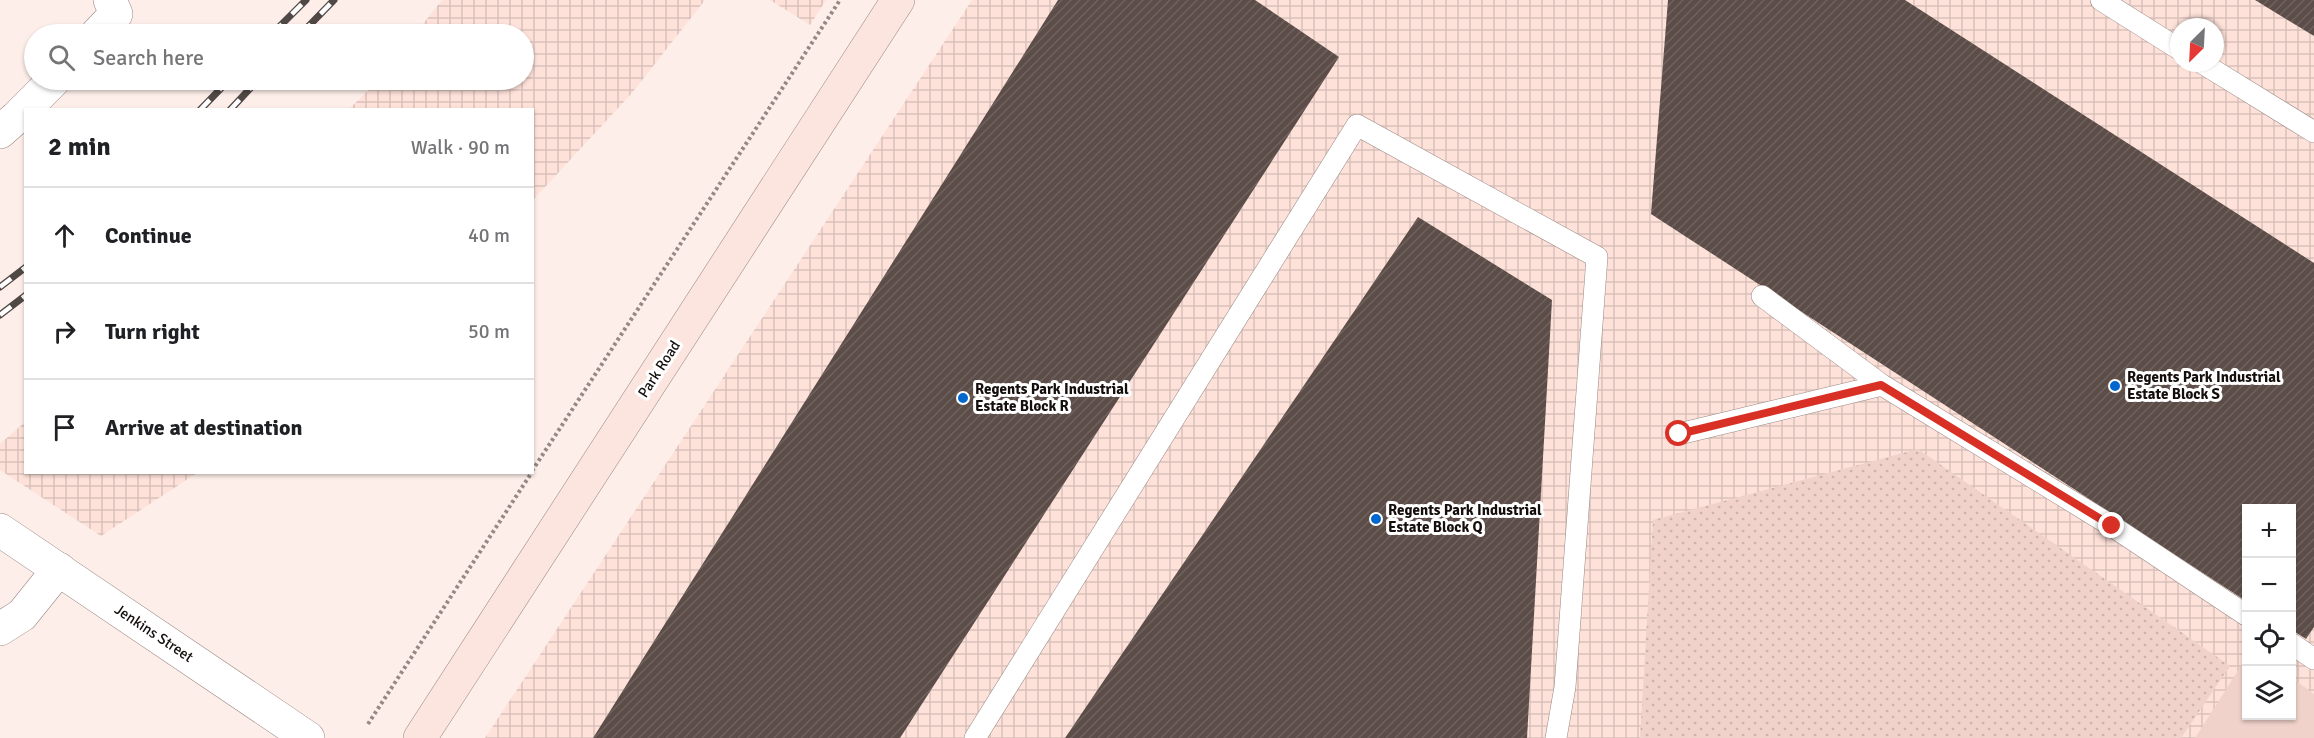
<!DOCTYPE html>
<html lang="en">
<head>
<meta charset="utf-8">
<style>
  body { margin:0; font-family:Signika,sans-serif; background:#f6f6f6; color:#202124 }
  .controls { position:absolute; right:18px; bottom:18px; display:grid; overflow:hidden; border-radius:0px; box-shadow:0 2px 4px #0004 }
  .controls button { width:54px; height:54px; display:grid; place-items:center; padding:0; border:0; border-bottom:2px solid #e0e0e0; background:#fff; color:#202124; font:30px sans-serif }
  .compass { position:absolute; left:2170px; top:18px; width:54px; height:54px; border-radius:50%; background:#fff; box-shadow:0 2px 4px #0004; rotate:204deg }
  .stop { position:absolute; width:18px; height:18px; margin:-14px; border:4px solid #d93025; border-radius:50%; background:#fff }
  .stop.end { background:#d93025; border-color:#fff; box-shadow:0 2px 6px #0008 }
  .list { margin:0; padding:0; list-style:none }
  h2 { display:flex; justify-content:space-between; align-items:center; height:78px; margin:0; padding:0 24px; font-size:26px }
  h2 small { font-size:20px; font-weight:400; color:#757577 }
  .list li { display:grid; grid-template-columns:39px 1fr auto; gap:18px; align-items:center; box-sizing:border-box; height:96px; padding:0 24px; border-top:2px solid #e0e0e0 }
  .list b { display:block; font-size:22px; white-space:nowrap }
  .list em { font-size:20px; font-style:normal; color:#757577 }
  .icon { flex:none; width:33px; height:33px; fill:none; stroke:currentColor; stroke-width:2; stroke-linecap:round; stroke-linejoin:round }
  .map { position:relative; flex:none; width:2314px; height:738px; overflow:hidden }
  .search { position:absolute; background:#fff; box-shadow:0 2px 4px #0004; left:24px; top:24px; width:510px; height:66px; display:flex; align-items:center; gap:15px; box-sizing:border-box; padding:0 21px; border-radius:33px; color:#757577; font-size:22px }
  .panel { position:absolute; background:#fff; box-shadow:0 2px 4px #0004; left:24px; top:108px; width:510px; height:366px; border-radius:0px }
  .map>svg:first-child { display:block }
  .industrial { fill:url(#industrial-grid); fill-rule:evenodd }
  .green { fill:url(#green-dots) }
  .pitch { fill:#f0d2ca }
  .building { fill:url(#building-hatch) }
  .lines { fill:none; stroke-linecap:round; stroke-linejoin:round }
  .service-casing { stroke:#998783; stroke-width:22 }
  .minor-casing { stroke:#998783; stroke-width:34 }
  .tertiary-casing { stroke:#998783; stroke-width:34 }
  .secondary-casing { stroke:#998783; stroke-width:34 }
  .path { stroke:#948985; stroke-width:4; stroke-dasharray:3 3; stroke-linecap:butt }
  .service { stroke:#fff; stroke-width:21 }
  .minor { stroke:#fff; stroke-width:33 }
  .tertiary { stroke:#fff; stroke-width:33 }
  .secondary { stroke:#fce5df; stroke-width:33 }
  .rail-casing { stroke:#504845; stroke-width:7 }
  .rail { stroke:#fff; stroke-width:4.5; stroke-dasharray:14; stroke-linecap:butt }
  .route { stroke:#d93025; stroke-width:8 }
  .poi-dot { fill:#0067cf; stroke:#fff; stroke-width:2 }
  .labels { text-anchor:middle; stroke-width:6; stroke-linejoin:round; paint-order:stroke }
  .street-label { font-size:15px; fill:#140e0c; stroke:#fff }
  .poi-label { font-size:15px; font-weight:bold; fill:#140e0c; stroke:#fff; text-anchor:start }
</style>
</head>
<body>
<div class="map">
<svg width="2314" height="738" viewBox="0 0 2314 738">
  <defs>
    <pattern id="industrial-grid" width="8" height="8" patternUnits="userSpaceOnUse" patternTransform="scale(1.5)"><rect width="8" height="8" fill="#fee2da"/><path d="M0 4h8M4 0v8" fill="none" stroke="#d9c1ba"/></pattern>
    <pattern id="green-dots" width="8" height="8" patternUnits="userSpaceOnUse" patternTransform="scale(1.5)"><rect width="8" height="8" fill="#f0d2ca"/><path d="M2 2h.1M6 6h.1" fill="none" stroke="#cdb3ac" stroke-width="1.8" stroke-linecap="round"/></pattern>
    <pattern id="building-hatch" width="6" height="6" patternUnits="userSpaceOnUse" patternTransform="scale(1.5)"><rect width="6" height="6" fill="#5c4d48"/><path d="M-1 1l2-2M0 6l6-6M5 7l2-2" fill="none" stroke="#6e625e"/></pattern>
  </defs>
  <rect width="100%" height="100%" fill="#fdeee9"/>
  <path class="industrial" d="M442,0H705L632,93L533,200L532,110L349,109L379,80H524V34H415Z
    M770,0H826L810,25Z
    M972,0H2314V738H485ZM2179,27H2215V63H2179ZM2246,508H2292V716H2246Z
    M25,422L26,472L197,473L101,536L0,470V444Z"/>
  <path class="green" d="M1918,449L2230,666L2181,738H1640L1653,520Z"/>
  <path class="pitch" d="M2246,658V716H2292V678L2314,694V738H2195Z"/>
  <path class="building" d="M1058,0H1255L1339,57L900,738H593Z
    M1668,0H1905L2314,263V627L2306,639L2292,630V508H2246V601L1651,214Z
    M2255,0H2314V36Z
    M1418,217L1552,300L1527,738H1065Z"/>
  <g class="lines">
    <defs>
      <path id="service" d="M2101,0L2179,49
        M2202,63L2314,132
        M1762,296L1882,385L2112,526L2246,615
        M1679,434L1882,385
        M2292,644L2314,659
        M975,738L1357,125L1597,257L1565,687L1556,738"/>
      <path id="minor" d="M97,34L116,14L110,0
        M0,132L17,117L54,80
        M0,629L22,615L59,569"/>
      <path id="tertiary" d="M0,530L308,738"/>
      <path id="secondary" d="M420,738L898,0"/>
    </defs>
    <use href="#service" class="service-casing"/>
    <use href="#minor" class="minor-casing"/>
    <use href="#tertiary" class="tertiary-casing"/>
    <use href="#secondary" class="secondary-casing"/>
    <path class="path" d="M532,471L840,0
      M368,724L532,472"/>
    <use href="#service" class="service"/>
    <use href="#minor" class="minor"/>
    <use href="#tertiary" class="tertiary"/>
    <use href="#secondary" class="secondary"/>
    <defs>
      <path id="rail" d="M272,34L306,0
        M301,34L334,0
        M200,110L229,80
        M230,110L258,80
        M0,287L26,267
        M0,315L26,295"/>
    </defs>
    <use href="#rail" class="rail-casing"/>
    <use href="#rail" class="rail"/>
  </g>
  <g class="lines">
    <path class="route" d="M1679,434L1881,385L2112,526"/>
  </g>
  <g class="poi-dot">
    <circle cx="2115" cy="386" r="6"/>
    <circle cx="963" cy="398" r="6"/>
    <circle cx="1376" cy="519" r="6"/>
  </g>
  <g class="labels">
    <g class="street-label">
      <text transform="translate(659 369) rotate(-57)" y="5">Park Road</text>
      <text transform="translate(154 633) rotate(34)" y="5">Jenkins Street</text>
    </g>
    <g class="poi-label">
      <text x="2127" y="382">Regents Park Industrial<tspan x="2127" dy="17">Estate Block S</tspan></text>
      <text x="975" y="394">Regents Park Industrial<tspan x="975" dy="17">Estate Block R</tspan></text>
      <text x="1388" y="515">Regents Park Industrial<tspan x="1388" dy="17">Estate Block Q</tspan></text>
    </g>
  </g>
</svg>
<div class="controls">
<button>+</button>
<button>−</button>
<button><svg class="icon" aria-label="locate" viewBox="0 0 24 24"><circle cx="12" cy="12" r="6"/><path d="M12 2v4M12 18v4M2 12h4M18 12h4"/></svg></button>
<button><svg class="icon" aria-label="layers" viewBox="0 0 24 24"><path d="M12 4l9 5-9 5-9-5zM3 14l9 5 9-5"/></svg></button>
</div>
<svg class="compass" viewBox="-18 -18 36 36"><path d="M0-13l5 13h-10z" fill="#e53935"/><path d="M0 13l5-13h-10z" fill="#757577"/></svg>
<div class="stop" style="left:1679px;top:434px"></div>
<div class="stop end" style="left:2112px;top:526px"></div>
<div class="search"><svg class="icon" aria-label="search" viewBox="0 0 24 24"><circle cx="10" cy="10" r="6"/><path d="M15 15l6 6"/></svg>Search here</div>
<section class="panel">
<h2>2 min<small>Walk · 90 m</small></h2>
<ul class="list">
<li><svg class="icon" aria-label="ahead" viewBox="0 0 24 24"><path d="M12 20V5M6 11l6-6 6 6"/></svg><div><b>Continue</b></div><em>40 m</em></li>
<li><svg class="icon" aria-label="right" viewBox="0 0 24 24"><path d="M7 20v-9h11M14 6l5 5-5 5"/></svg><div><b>Turn right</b></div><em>50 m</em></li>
<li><svg class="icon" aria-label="arrive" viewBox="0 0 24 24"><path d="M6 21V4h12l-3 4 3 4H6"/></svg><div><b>Arrive at destination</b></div></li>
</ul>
</section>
</div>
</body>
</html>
